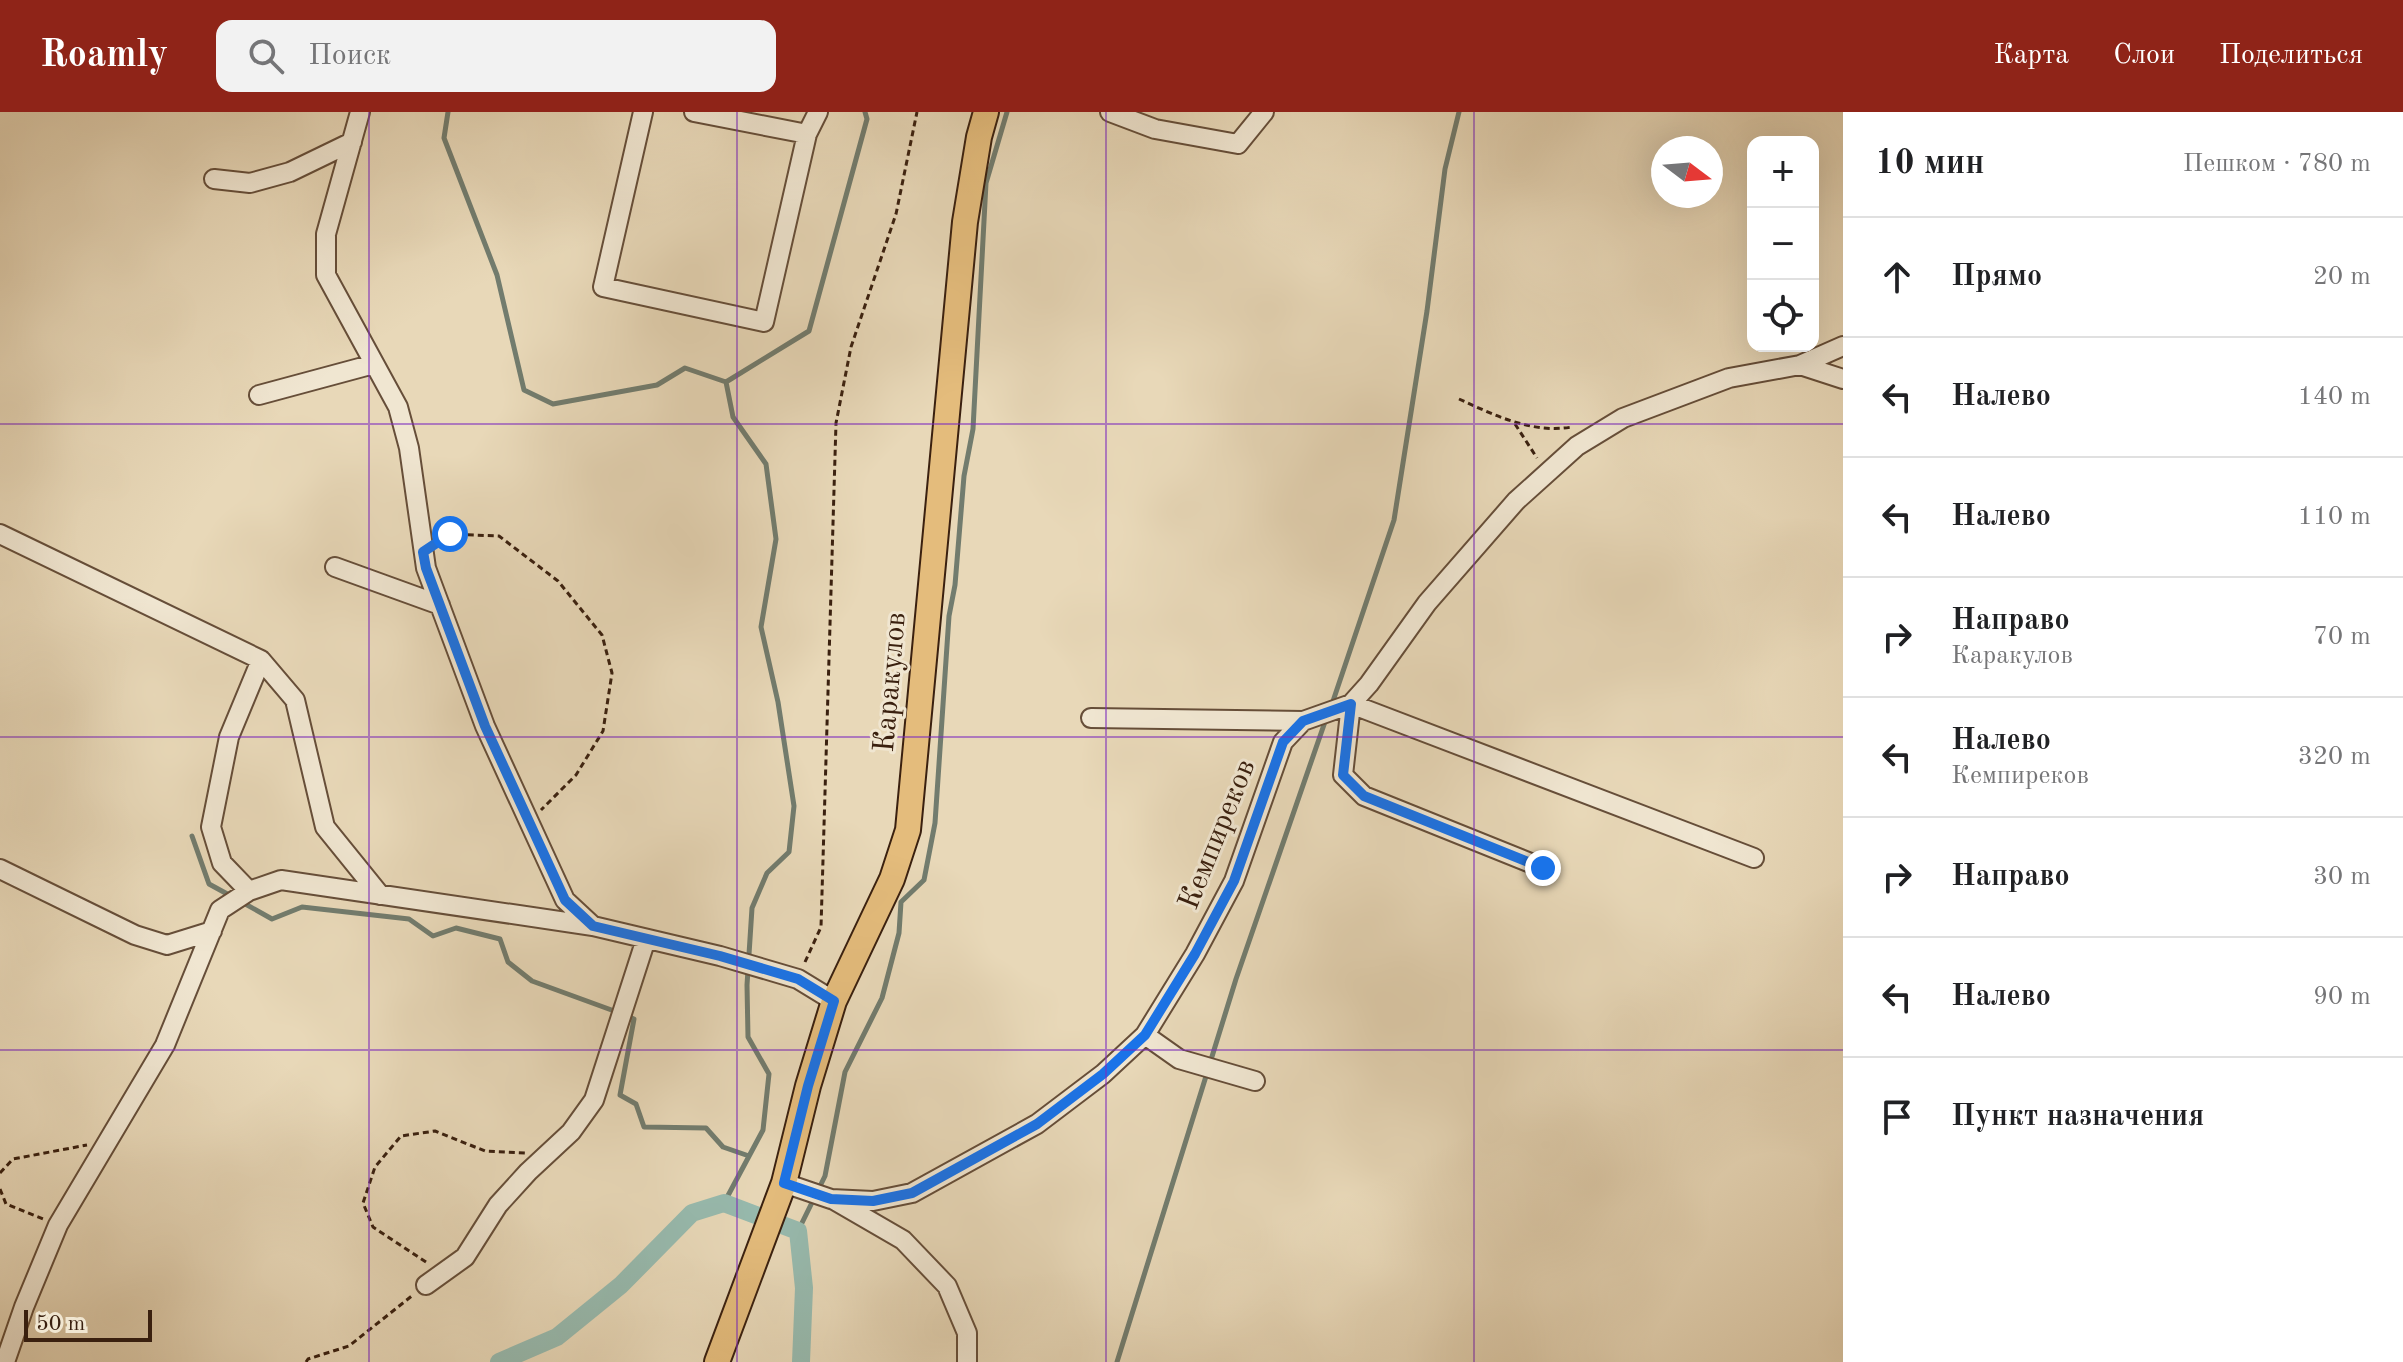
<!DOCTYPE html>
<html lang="ru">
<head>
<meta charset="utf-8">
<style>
  body { margin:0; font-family:"Old Standard TT",serif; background:#f2f2f2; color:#202124 }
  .controls { position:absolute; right:24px; top:24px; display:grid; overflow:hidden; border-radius:16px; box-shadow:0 8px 32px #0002 }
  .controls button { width:72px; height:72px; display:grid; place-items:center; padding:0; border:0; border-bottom:2px solid #e0e0e0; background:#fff; color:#202124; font:40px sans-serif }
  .compass { position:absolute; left:1651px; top:24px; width:72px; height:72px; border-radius:50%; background:#fff; box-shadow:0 8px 32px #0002; rotate:106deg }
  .scale { position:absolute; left:24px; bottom:20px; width:128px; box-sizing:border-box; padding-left:8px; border:4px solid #3a200f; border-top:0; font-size:22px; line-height:28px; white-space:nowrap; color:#3a200f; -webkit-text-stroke:6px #f0e6d1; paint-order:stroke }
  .stop { position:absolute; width:24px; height:24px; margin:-18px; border:6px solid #1a73e8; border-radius:50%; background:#fff }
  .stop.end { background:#1a73e8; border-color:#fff; box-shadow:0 2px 8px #0008 }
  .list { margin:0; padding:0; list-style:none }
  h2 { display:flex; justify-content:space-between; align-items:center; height:104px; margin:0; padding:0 32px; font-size:34px }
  h2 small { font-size:26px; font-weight:400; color:#757577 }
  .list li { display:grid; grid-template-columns:52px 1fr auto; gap:24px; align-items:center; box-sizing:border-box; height:120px; padding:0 32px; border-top:2px solid #e0e0e0 }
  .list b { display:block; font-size:30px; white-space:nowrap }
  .list p { margin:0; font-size:26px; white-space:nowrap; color:#757577 }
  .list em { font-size:26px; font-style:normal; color:#757577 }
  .icon { flex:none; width:44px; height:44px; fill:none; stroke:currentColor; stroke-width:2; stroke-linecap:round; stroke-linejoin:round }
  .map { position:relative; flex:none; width:1843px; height:1250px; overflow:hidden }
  header { display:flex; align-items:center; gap:48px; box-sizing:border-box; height:112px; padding:0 40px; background:#8f2418; color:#fff }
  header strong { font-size:38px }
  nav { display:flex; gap:44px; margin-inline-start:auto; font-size:28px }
  .search { width:560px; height:72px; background:#f2f2f2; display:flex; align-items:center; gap:20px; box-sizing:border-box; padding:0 28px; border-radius:16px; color:#757577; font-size:30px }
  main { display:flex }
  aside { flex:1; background:#fff }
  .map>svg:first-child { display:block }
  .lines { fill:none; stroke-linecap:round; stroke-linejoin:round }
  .stream { stroke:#727c6e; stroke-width:5 }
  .canal { stroke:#97baae; stroke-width:18 }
  .minor-casing { stroke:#664e39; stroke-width:22 }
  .major-casing { stroke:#3a200f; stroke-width:28 }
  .path { stroke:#3a200f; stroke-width:3; stroke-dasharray:6 4; stroke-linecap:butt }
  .minor { stroke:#f0e6d1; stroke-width:18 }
  .major { stroke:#e4bc7c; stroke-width:24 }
  .route { stroke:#1a73e8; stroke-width:10 }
  .grid { fill:none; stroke:#7b2cbf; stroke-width:2; stroke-opacity:0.55 }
  .labels { text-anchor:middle; stroke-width:6; stroke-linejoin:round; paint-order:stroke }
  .street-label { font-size:30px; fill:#3a200f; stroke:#f0e6d1 }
</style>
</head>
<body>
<header>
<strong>Roamly</strong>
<div class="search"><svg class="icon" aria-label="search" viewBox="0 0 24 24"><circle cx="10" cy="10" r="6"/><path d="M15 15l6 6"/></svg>Поиск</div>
<nav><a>Карта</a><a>Слои</a><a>Поделиться</a></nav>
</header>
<main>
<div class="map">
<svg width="1843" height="1250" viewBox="0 0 1843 1250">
  <rect width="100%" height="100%" fill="#e8d8b8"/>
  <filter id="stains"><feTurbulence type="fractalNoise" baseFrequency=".0025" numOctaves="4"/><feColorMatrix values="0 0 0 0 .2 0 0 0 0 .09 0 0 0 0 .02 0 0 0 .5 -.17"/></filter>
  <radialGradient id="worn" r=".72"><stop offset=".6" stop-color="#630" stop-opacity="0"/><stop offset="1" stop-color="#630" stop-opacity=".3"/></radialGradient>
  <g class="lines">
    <path class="stream" d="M448,0L444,26L497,163L524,278L553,292L657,273L685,256L726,270
      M1331,595L1394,408L1427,199L1445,57L1459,0
      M192,724L209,772L231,784
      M240,789L272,807L302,795L409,807L433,824L456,816L500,827L508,850L532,869L617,900
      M627,904L634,907L620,983L636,992L644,1015L706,1016L723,1035L749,1044
      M1210,951L1236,867L1327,604
      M724,1091L763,1018L769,962L748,925L747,873L752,796L767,761L789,740L794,694L778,590L761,515L776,427L766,352L733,305L726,270L809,219L867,7L865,0
      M798,1119L825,1064L845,960L882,886L899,821L901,790L924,768L935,711L949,504L955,473L964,364L973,317L986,71L1007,0
      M1117,1250L1207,961"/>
    <path class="canal" d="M499,1250L557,1225L621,1173L692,1101L724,1091L798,1119L804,1176L801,1250"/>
    <defs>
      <path id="minor" d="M360,0L326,122V163L398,295L409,336L426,456L485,614L565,788L593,814
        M643,0L603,175L764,210L807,22L818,0
        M694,0L807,22
        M1110,0L1155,17L1238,32L1264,0
        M214,67L250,71L290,60L352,30
        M1800,253L1843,267
        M259,283L374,252
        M0,422L261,548L229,625L211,715L222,751L249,779
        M335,455L440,493
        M261,548L295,588L325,715L380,783
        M1091,606L1303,609
        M1543,756L1364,684L1343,663L1351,592L1754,746
        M0,757L135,823L167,833L212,819
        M1145,923L1179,947L1255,969
        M784,1071L831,1087L873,1089L912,1081L1037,1012L1103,962L1145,923L1195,842L1234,769L1283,630L1303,609L1351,592L1369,572L1427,491L1516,389L1577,334L1623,306L1729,266L1800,253L1843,234
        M834,1088L903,1128L947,1174L967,1221V1250
        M426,1173L465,1145L498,1093L528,1060L571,1020L594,988L646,827
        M5,1250L24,1195L58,1113L165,933L220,798L249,779L281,768L593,814L720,844L798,867L834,889"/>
      <path id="major" d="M717,1250L784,1071L808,974L834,889L892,767L908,718L965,110L979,25L986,0"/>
    </defs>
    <use href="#minor" class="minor-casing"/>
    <use href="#major" class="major-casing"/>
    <path class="path" d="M1459,287C1494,303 1532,322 1572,315
      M1515,312L1537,346
      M440,429L450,422L499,424L558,469L602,523L612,561L603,619L576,663L541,698
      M805,850L821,815L836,311L851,235L896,102L917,0
      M0,1061L13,1047L87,1033
      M0,1077L6,1092L43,1107
      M426,1150L373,1115L363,1091L375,1055L401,1024L435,1019L485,1039L525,1041
      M306,1250L308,1247L349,1234L413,1183"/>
    <use href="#minor" class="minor"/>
    <use href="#major" class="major"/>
  </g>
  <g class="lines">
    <path class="route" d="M450,422L423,440L426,456L485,614L565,788L593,814L720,844L798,867L834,889L808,974L784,1071L831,1087L873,1089L912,1081L1037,1012L1103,962L1145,923L1195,842L1234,769L1283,630L1303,609L1351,592L1343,663L1364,684L1543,756"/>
  </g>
  <path class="grid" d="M369,0V1250M737,0V1250M1106,0V1250M1474,0V1250M0,312H1843M0,625H1843M0,938H1843"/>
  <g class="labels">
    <g class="street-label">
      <text transform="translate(889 570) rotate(-85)" y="10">Каракулов</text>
      <text transform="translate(1216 722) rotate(-68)" y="10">Кемпиреков</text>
    </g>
  </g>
  <rect width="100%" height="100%" filter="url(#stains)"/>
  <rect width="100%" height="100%" fill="url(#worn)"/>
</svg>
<div class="controls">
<button>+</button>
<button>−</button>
<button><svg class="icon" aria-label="locate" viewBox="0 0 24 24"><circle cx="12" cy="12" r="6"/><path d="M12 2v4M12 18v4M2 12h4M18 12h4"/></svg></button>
</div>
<svg class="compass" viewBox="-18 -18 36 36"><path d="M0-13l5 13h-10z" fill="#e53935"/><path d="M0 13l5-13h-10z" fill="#757577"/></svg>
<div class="scale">50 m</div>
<div class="stop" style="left:450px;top:422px"></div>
<div class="stop end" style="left:1543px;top:756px"></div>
</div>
<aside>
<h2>10 мин<small>Пешком · 780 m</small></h2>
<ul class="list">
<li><svg class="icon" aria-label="ahead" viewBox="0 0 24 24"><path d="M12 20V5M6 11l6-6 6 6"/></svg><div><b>Прямо</b></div><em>20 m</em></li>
<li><svg class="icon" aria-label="left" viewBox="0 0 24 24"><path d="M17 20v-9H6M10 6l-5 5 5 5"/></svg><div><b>Налево</b></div><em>140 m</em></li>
<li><svg class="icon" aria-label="left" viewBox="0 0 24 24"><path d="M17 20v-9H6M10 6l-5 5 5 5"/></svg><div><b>Налево</b></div><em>110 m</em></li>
<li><svg class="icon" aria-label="right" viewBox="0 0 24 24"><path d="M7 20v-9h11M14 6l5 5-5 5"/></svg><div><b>Направо</b><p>Каракулов</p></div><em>70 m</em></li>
<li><svg class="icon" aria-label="left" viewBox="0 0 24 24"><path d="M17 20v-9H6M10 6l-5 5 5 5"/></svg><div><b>Налево</b><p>Кемпиреков</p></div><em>320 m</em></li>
<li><svg class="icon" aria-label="right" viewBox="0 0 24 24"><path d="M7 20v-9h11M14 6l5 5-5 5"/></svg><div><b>Направо</b></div><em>30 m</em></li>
<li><svg class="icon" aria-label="left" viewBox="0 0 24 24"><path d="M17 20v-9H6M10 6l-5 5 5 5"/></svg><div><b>Налево</b></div><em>90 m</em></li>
<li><svg class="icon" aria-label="arrive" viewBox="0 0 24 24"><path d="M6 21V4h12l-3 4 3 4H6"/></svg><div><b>Пункт назначения</b></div></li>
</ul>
</aside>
</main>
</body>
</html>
